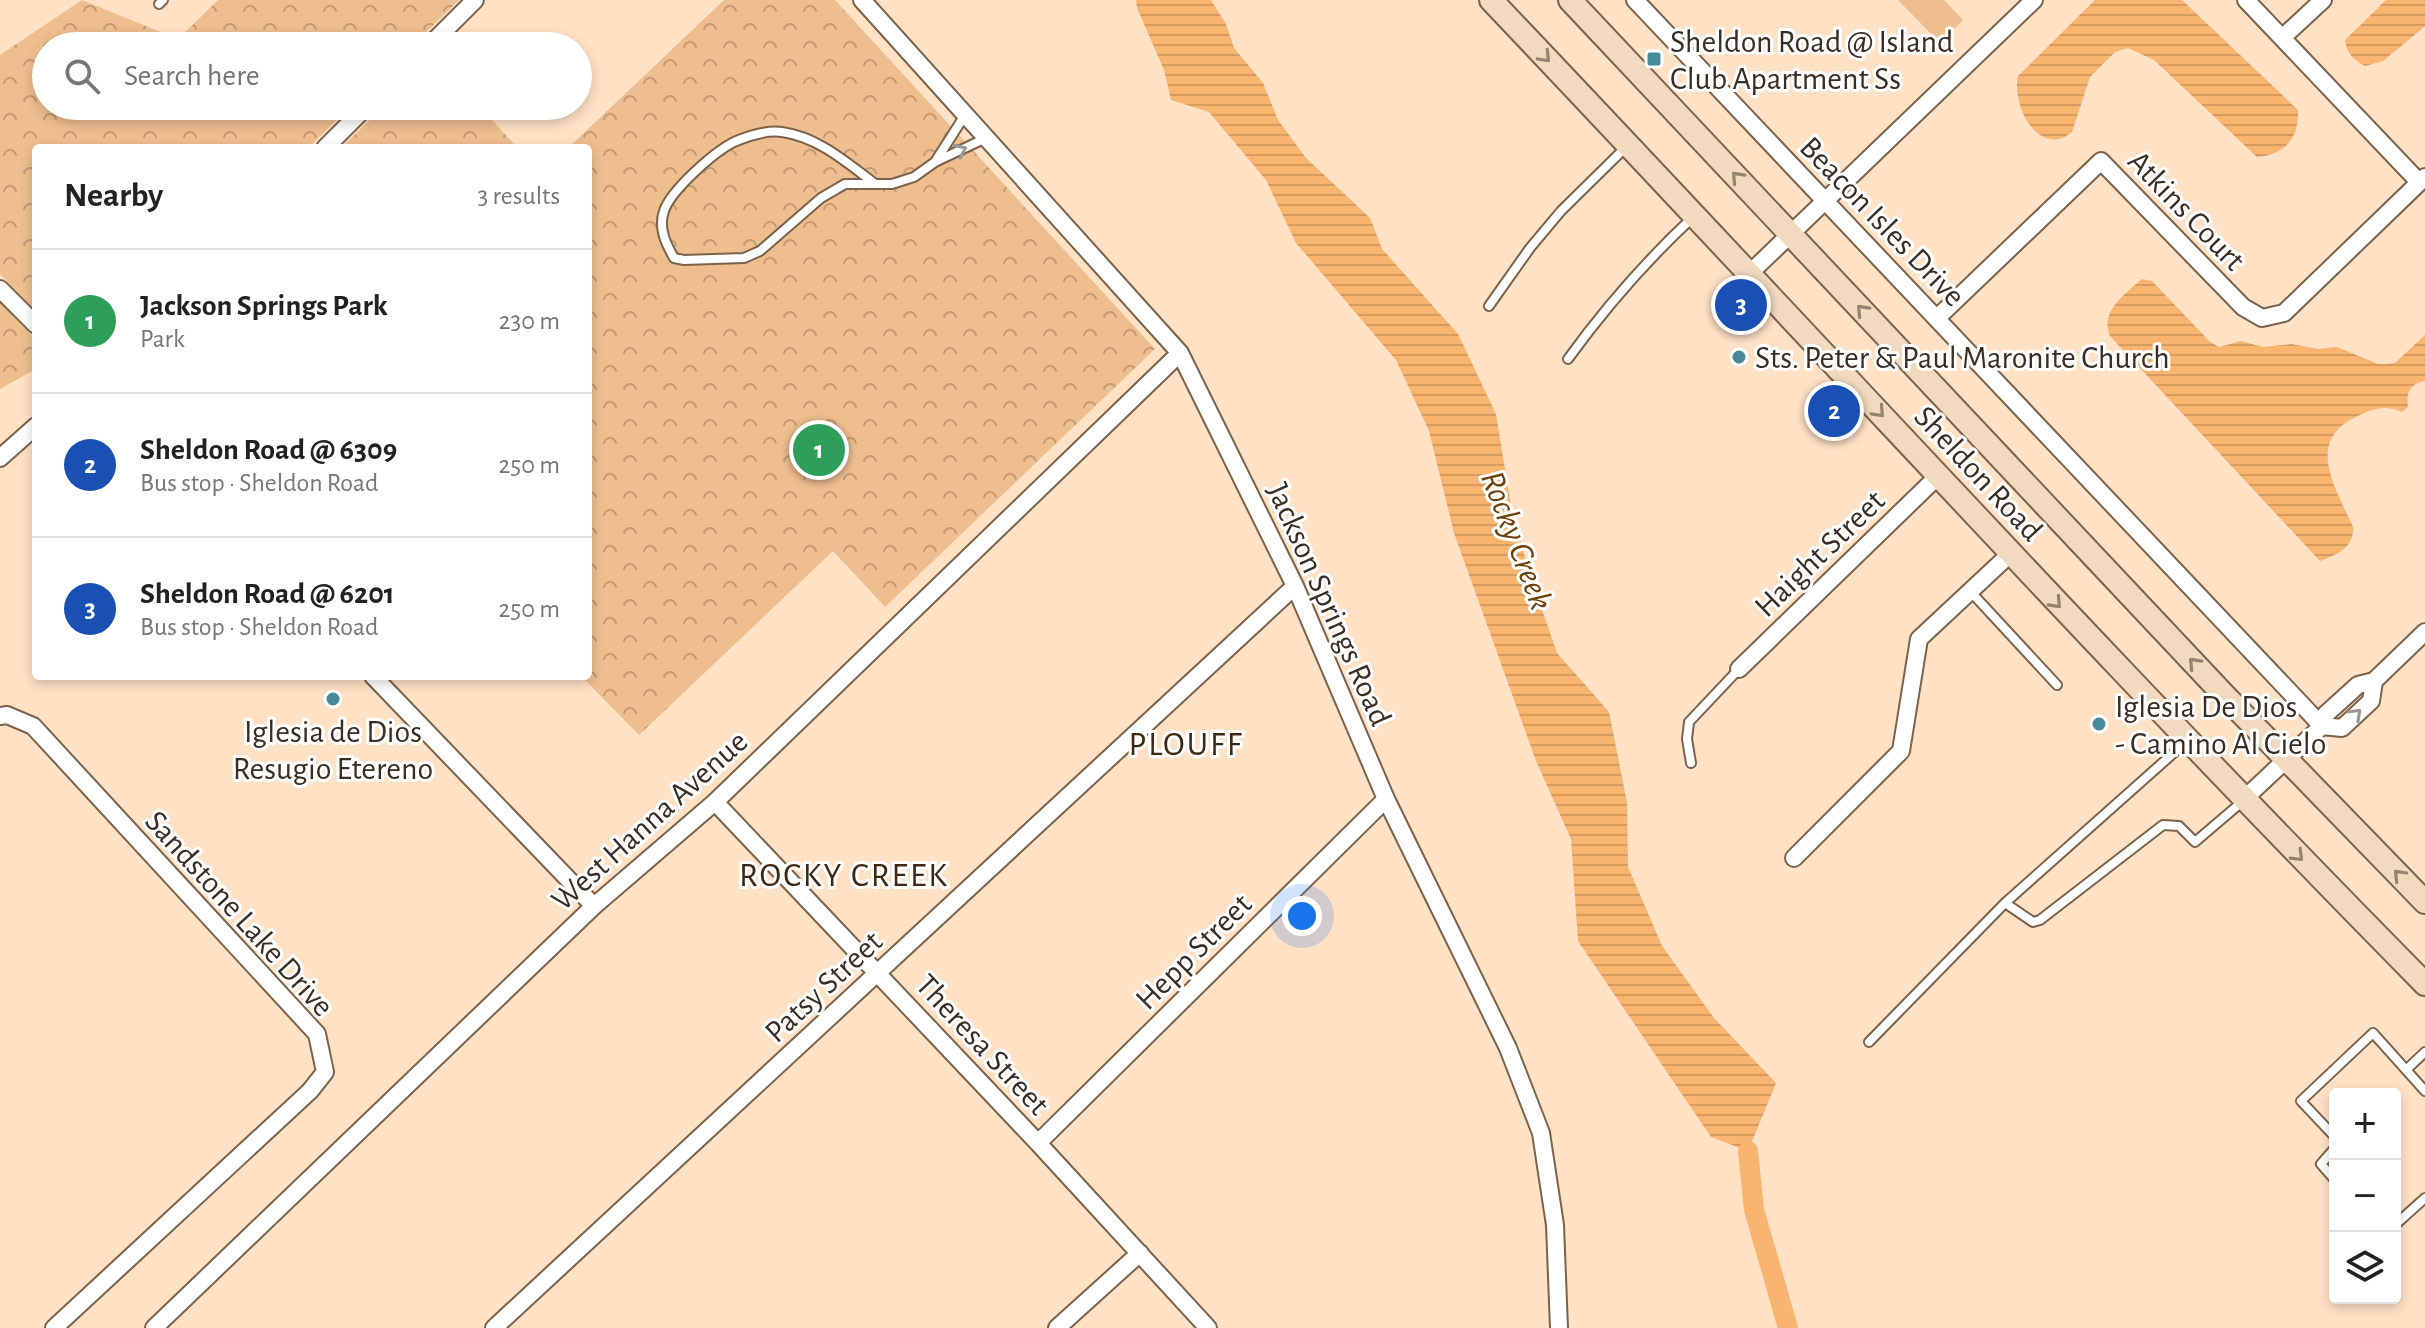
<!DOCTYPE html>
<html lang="en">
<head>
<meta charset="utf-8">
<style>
  body { margin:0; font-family:"Alegreya Sans",sans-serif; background:#f2f2f2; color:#222 }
  .controls { position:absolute; right:24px; bottom:24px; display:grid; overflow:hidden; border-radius:8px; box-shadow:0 4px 12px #0003 }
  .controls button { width:72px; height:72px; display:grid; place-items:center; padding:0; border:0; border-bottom:2px solid #e0e0e0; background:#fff; color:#222; font:40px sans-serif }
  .you { position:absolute; left:1302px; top:916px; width:28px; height:28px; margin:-20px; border:6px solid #fff; border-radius:50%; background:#1a73e8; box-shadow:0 0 0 12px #1a73e833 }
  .badge { display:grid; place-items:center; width:52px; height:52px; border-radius:50%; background:#478a99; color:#fff; font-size:26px; font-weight:700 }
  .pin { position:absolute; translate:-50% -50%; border:4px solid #fff; box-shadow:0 2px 8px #0006 }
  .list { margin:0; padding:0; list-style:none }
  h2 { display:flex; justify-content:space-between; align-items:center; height:104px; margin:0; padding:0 32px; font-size:34px }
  h2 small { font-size:26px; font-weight:400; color:#767676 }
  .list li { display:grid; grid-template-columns:52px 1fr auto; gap:24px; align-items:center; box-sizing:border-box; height:144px; padding:0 32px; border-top:2px solid #e0e0e0 }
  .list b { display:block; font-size:30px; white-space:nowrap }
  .list p { margin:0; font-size:26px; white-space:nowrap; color:#767676 }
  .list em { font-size:26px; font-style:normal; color:#767676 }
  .icon { flex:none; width:44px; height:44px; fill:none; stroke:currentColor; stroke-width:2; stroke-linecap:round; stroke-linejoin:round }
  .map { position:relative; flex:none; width:2425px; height:1328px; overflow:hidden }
  .search { position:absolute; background:#fff; box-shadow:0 4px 12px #0003; left:32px; top:32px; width:560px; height:88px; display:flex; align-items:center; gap:20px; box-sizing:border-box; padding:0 28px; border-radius:44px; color:#767676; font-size:30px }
  .panel { position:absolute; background:#fff; box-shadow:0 4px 12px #0003; left:32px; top:144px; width:560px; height:536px; border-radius:8px }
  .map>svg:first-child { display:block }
  .forest { fill:url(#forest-crowns) }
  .garden { fill:#efbe8f }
  .water { fill:url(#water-rules) }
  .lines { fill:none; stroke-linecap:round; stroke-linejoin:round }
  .canal { stroke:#f9b46f; stroke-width:20 }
  .lane-casing { stroke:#7b624a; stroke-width:12 }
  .street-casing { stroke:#7b624a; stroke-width:20 }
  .secondary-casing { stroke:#7b624a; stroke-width:26 }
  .lane { stroke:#fff; stroke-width:8 }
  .street { stroke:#fff; stroke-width:16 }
  .secondary { stroke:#f2dabe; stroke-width:22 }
  .oneway { stroke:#958470 }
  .oneway2 { stroke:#9c9690 }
  .poi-dot { fill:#478a99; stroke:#fff; stroke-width:3 }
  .labels { text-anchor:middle; stroke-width:6; stroke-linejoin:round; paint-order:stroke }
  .poi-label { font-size:32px; fill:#382d22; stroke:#fff; text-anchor:start }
  .street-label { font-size:32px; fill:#382d22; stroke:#fff }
  .water-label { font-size:34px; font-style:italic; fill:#6b3f06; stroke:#fff }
  .neighbourhood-label { font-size:34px; letter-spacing:2px; fill:#3e2811; stroke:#fff }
</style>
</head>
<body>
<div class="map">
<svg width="2425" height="1328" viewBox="0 0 2425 1328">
  <defs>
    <pattern id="forest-crowns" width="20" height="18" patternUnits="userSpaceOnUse" patternTransform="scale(2)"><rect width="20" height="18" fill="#efbe8f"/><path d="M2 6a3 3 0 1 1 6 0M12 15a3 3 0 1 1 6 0" fill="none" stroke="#c39b74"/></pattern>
    <pattern id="water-rules" width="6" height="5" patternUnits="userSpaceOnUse" patternTransform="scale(2)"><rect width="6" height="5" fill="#f9b46f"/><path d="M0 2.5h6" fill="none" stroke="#d69b60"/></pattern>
  </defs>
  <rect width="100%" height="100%" fill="#ffe1c6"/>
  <path class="forest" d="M82,0L178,39L218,0H459L412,46H46V106H351L308,148H36V311L0,274V55Z
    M724,0H835L1155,349L885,607L833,551L639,735L581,676H588V148H568Z
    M384,106H479L513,143V148H341Z
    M0,303L36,340V369L0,389Z"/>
  <path class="garden" d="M1898,0H1944L1963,20L1940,43Z"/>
  <path class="water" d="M1136,0H1211L1226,24L1234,48L1263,83L1278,120L1306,158L1370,218L1382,249L1458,334L1496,414L1510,500L1528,569L1557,653L1609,712L1627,803L1628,867L1662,946L1714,1018L1776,1083L1748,1151L1711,1137L1578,941L1571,839L1536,761L1454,533L1429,431L1396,360L1296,243L1266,180L1209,112L1171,100L1164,70L1137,8Z
    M2095,0H2182L2298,110C2299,139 2285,154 2257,157L2154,60L2128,48L2115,52L2090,77L2072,132C2039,159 2011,106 2018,76Z
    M2386,0H2425V26L2383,61L2365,66C2354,60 2346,53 2345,40Z
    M2142,279L2152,281L2210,342L2219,347L2241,341L2263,347L2292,344L2318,349L2337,347L2378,364H2386L2395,363L2425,335V381C2409,384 2406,393 2408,407L2402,412C2387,405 2374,408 2360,415C2303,439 2335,487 2353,527C2354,548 2338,554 2320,561L2110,336C2099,312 2126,293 2142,279Z"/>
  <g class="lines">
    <path class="canal" d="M1748,1151L1754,1210L1788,1328"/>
    <defs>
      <path id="lane" d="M159,4L163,0
        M965,115L935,162L986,138
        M874,183C846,162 818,137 782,132C767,130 748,136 734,142C714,152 671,190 664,211C658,228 666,244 674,258L684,260L744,258L760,251L821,198L845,184H892L914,177L935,162
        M1489,306L1530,248L1561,211L1628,145
        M1568,359C1605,308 1646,261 1692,218
        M1970,591L2057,685
        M2187,741L2005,903L2033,922L2040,920L2163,825L2179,826L2195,842L2243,801
        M1691,763L1687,739L1689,722L1739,669
        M1869,1042L2005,903
        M2406,1070L2425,1052
        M2335,1137L2301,1101L2373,1033L2425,1091
        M2335,1148L2321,1164L2335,1180
        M2395,1225L2425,1198"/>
      <path id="street" d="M862,0L1180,353L1295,586L1386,799L1508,1048L1541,1133L1555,1225L1559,1328
        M1635,0L2322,726
        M2246,0L2419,182
        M2282,38L2323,0
        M429,46L475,0
        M325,148L367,106
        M1750,273L2034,0
        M0,289L36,325
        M1937,318L2101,161L2243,307L2262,318L2284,313L2425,177
        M0,458L36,426
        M1739,669L1938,476
        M373,676L594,906
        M0,716L7,715L33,726L317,1034L325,1072L310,1091L54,1328
        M2322,726L2342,728L2371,701L2374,681
        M2243,800L2322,726L2326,714L2358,685L2374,681L2425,632
        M715,802L1038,1143L1208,1328
        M1794,858L1901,751L1919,639L2010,554
        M1038,1143L1386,799
        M154,1328L594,906L715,802L1180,353
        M494,1328L1295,586
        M1057,1328L1140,1253"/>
      <path id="secondary" d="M1491,0C1803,328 2107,662 2425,984
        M1570,0L2225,696L2425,902"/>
    </defs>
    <use href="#lane" class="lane-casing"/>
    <use href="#street" class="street-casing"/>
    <use href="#secondary" class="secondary-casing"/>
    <use href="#lane" class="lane"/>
    <use href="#street" class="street"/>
    <use href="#secondary" class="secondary"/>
  </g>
  <defs><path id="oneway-chevron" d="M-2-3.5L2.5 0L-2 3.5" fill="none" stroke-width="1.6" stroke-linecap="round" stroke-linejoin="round" transform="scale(2)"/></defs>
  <g class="oneway">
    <use href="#oneway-chevron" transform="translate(1545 57) rotate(46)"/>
    <use href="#oneway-chevron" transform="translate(1737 177) rotate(-133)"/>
    <use href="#oneway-chevron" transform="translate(1862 310) rotate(-133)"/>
    <use href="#oneway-chevron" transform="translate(1879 412) rotate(47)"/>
    <use href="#oneway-chevron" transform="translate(2056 603) rotate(47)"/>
    <use href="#oneway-chevron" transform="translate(2194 663) rotate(-133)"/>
    <use href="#oneway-chevron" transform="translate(2298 856) rotate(45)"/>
    <use href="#oneway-chevron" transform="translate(2399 875) rotate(-134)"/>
  </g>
  <g class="oneway2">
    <use href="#oneway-chevron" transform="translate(961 150) rotate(-25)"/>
    <use href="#oneway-chevron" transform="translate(2356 714) rotate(-44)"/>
  </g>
  <g class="poi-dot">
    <rect x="1646" y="51" width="16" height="16" rx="4"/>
    <circle cx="1739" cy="357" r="8"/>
    <circle cx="333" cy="699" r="8"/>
    <circle cx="2099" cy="724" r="8"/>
  </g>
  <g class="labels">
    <g class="poi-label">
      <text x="1670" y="52">Sheldon Road @ Island<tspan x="1670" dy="37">Club Apartment Ss</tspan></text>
      <text x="1755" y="368">Sts. Peter &amp; Paul Maronite Church</text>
      <text x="2115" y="717">Iglesia De Dios<tspan x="2115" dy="37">- Camino Al Cielo</tspan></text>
      <text x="333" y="742" text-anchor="middle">Iglesia de Dios<tspan x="333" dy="37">Resugio Etereno</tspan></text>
    </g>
    <g class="street-label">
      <text transform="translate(2187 210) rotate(46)" y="11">Atkins Court</text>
      <text transform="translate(1883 221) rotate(46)" y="11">Beacon Isles Drive</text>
      <text transform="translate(1979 473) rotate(47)" y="11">Sheldon Road</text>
      <text transform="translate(1819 553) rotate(-44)" y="11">Haight Street</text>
      <text transform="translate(1330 604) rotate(66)" y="11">Jackson Springs Road</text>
      <text transform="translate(649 820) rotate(-42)" y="11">West Hanna Avenue</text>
      <text transform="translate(240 913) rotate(48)" y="11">Sandstone Lake Drive</text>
      <text transform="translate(1193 951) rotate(-45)" y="11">Hepp Street</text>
      <text transform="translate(823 986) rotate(-43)" y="11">Patsy Street</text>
      <text transform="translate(983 1044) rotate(47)" y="11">Theresa Street</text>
    </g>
    <g class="water-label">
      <text transform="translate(1518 540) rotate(69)" y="12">Rocky Creek</text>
    </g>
    <g class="neighbourhood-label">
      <text x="1186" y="755">PLOUFF</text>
      <text x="844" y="886">ROCKY CREEK</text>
    </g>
  </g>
</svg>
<div class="controls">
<button>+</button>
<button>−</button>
<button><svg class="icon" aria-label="layers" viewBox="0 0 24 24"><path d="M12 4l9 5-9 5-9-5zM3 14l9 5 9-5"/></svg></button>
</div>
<div class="you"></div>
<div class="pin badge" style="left:819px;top:450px;background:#2e9e5b">1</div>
<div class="pin badge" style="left:1834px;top:411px;background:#1a4fb4">2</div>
<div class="pin badge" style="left:1741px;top:305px;background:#1a4fb4">3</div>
<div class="search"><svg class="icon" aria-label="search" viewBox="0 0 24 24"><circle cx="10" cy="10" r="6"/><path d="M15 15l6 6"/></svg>Search here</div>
<section class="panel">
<h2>Nearby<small>3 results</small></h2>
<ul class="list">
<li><span class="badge" style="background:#2e9e5b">1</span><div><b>Jackson Springs Park</b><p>Park</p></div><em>230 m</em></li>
<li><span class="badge" style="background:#1a4fb4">2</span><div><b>Sheldon Road @ 6309</b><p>Bus stop · Sheldon Road</p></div><em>250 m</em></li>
<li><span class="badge" style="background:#1a4fb4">3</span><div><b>Sheldon Road @ 6201</b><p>Bus stop · Sheldon Road</p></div><em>250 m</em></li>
</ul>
</section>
</div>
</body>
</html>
